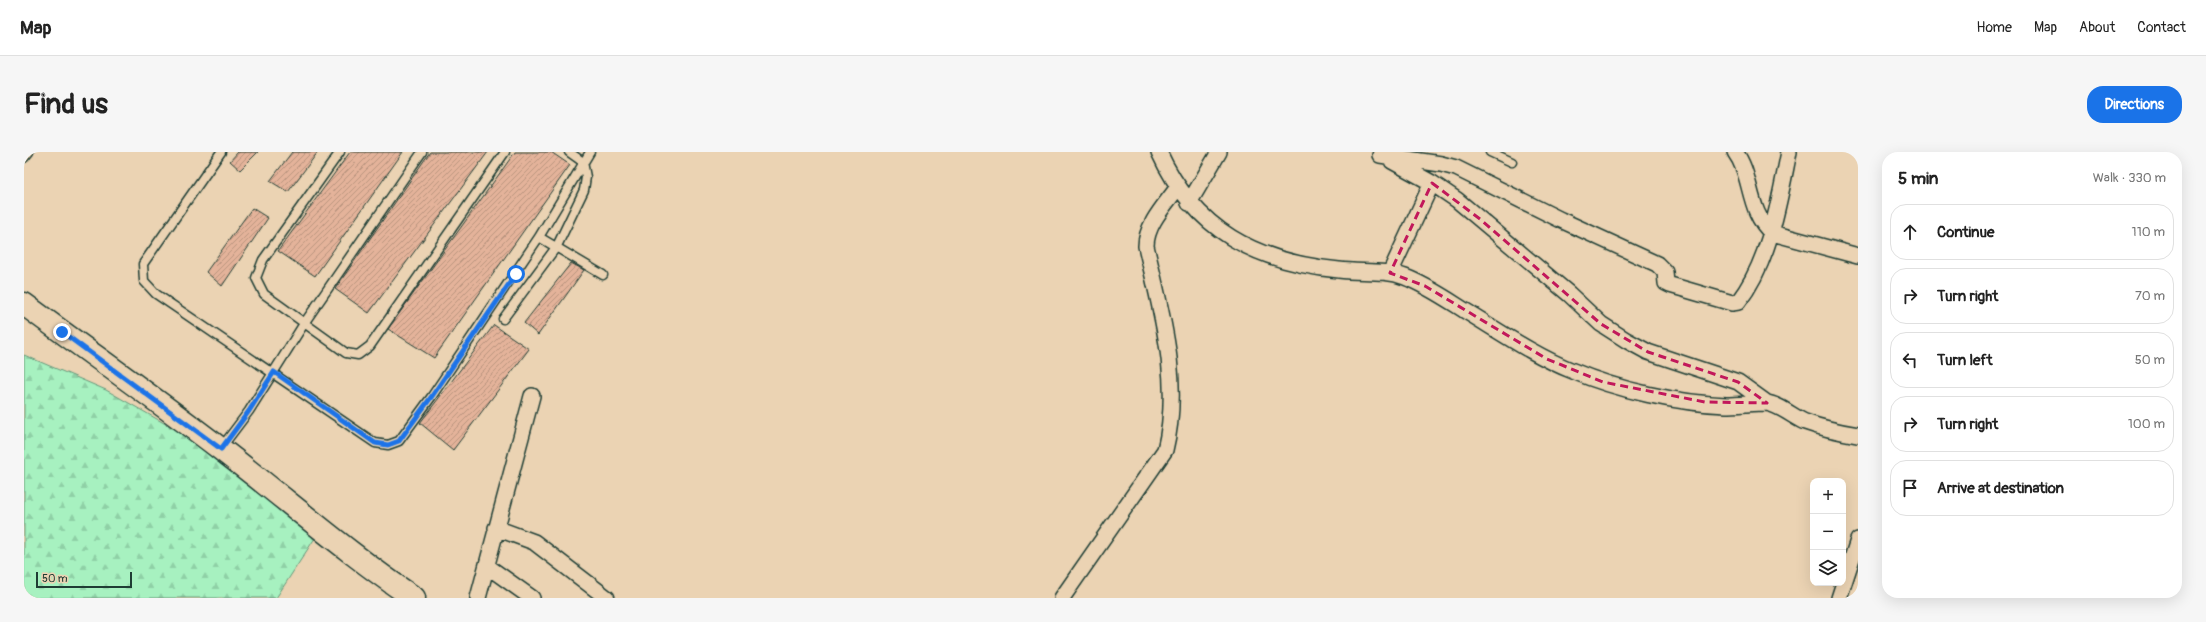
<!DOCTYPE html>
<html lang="en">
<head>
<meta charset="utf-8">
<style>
  body { margin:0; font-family:Pangolin,sans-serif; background:#f6f6f6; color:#222 }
  .controls { position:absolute; right:12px; bottom:12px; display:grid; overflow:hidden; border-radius:8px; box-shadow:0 4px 16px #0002 }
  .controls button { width:36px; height:36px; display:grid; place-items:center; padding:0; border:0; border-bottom:1px solid #e0e0e0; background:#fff; color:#222; font:20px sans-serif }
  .scale { position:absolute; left:12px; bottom:10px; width:96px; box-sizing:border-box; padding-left:4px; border:2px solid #1f3d34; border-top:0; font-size:11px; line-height:14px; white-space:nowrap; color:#1f3d34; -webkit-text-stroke:3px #ebd3b3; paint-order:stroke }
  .stop { position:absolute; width:12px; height:12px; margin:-9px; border:3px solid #1a73e8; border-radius:50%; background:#fff }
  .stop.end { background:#1a73e8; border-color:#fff; box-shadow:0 1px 4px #0008 }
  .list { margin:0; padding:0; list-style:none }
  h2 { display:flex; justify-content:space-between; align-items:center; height:52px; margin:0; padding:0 16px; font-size:17px }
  h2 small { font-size:13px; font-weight:400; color:#767676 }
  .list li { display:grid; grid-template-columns:26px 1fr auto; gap:12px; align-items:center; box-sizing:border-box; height:56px; margin:0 8px 8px; padding:0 8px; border:1px solid #e0e0e0; border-radius:16px }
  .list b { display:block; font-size:15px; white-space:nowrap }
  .list em { font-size:13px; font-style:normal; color:#767676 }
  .icon { flex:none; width:22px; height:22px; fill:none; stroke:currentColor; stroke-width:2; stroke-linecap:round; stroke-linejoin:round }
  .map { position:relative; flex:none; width:1834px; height:446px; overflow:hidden; border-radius:16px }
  header { display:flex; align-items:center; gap:24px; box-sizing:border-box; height:56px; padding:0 20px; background:#fff; border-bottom:1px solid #e0e0e0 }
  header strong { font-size:19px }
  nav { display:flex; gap:22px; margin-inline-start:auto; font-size:14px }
  .intro { display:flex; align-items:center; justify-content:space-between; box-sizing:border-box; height:96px; padding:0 24px }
  h1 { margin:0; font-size:28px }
  .button { padding:10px 18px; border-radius:16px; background:#1a73e8; color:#fff; font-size:14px; font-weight:700 }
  main { display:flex; gap:24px; padding:0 24px }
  aside { flex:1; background:#fff; border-radius:16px; box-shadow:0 4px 16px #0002 }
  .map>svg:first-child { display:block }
  .forest { fill:url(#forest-firs); stroke:#63977a }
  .building { fill:url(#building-hatch); stroke:#1f3d34 }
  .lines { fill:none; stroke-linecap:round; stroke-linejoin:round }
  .lane-casing { stroke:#1f3d34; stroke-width:11 }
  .street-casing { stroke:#1f3d34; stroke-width:18 }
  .secondary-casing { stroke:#1f3d34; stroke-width:25 }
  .lane { stroke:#ebd3b3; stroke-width:8 }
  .street { stroke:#ebd3b3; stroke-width:15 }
  .secondary { stroke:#ebd3b3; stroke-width:22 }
  .route { stroke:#1a73e8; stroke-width:5 }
  .marked { fill:none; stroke:#c2185b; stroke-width:3; stroke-dasharray:8 5; stroke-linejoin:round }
</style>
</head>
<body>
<header>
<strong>Map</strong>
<nav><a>Home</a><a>Map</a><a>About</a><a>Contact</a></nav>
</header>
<div class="intro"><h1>Find us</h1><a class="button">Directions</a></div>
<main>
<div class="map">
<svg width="1834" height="446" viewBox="0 0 1834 446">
  <defs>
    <pattern id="forest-firs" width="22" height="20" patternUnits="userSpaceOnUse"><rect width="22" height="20" fill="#a7f1c0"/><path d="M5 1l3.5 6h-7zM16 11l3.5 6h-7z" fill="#8fd0a6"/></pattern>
    <pattern id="building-hatch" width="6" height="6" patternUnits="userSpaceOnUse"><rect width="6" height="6" fill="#e4b39a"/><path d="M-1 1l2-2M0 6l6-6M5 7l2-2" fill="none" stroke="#b8937e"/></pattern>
  </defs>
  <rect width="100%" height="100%" fill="#ebd3b3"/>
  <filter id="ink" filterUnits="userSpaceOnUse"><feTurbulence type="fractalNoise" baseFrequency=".025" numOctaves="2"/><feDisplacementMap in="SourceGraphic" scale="8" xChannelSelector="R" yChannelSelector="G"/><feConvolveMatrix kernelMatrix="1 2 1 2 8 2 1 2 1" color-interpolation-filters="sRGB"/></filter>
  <g filter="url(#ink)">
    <path class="forest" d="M0,203L82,238L203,307L291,386L252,446H0Z"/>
    <path class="building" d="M214,0H234L216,18L206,9Z
      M268,0H294L264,40L246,29Z
      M326,0H379L291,124L254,99Z
      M406,0H464L345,161L311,137Z
      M491,0H527L546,13L410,206L364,177Z
      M228,56L244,66L198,134L182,120Z
      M547,111L560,118L514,183L500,171Z
      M470,173L505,197L429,298L396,271Z"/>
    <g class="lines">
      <defs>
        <path id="lane" d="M197,0L119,112L120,129L132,142L351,291L364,293L375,289L408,244L515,85L566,0
          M316,0L239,108L232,126L240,142L322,201L334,203L346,194L481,0
          M1466,0L1488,10
          M0,6L5,0
          M515,85L579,123
          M479,167L533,94L560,38L562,25L559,10L545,0
          M197,296L225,259L281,170L398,0"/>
        <path id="street" d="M1135,0C1171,79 1232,110 1315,118C1337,121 1360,117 1381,125C1402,133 1421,146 1440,158C1475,179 1511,204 1549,219C1594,238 1653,251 1702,253C1715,253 1729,251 1742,251C1755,252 1769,265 1781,270C1798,276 1816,280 1834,283
          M1711,0C1729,24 1723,60 1748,81L1834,104
          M1356,3L1417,12L1432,16L1537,68L1633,112L1641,120L1642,131L1646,133L1708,151L1714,150C1746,109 1755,49 1765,0
          M1368,9L1408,31L1433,48L1545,142L1577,172L1602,188L1624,200L1714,230L1743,251
          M1165,51L1195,0
          M1366,121L1408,31
          M472,376L510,390L583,446
          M463,414L508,446
          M454,446L508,244
          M1038,446L1141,298C1158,229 1137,160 1122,94C1122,72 1142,52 1154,35
          M1815,446L1834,388"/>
        <path id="secondary" d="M0,152C66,201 133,248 198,298C262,347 323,401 390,446"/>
      </defs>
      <use href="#lane" class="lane-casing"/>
      <use href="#street" class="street-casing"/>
      <use href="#secondary" class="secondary-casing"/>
      <use href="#lane" class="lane"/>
      <use href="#street" class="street"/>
      <use href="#secondary" class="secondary"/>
    </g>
  </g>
  <g class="lines" filter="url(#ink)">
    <path class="route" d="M38,180L197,297L225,259L250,220L351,291L364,293L375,289L408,244L492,122"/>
  </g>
  <path class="marked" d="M1408,31L1456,67L1577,172L1624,200L1714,230L1743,251L1681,250L1579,230L1523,207L1401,134L1366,121Z"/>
</svg>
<div class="controls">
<button>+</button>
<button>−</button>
<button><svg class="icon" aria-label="layers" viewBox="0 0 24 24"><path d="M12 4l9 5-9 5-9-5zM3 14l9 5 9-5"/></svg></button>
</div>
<div class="scale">50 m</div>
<div class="stop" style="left:492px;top:122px"></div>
<div class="stop end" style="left:38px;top:180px"></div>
</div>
<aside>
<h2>5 min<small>Walk · 330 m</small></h2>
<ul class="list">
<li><svg class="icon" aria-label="ahead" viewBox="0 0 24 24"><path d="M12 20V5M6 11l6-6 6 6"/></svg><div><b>Continue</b></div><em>110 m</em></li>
<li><svg class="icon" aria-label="right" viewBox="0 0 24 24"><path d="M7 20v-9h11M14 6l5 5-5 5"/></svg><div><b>Turn right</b></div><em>70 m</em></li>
<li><svg class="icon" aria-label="left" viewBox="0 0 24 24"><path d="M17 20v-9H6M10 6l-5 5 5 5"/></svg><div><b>Turn left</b></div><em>50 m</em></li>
<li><svg class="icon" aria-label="right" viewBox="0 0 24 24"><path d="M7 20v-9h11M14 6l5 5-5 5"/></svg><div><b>Turn right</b></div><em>100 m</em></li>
<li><svg class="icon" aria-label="arrive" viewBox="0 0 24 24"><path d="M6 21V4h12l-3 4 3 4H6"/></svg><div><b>Arrive at destination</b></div></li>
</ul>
</aside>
</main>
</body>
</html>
